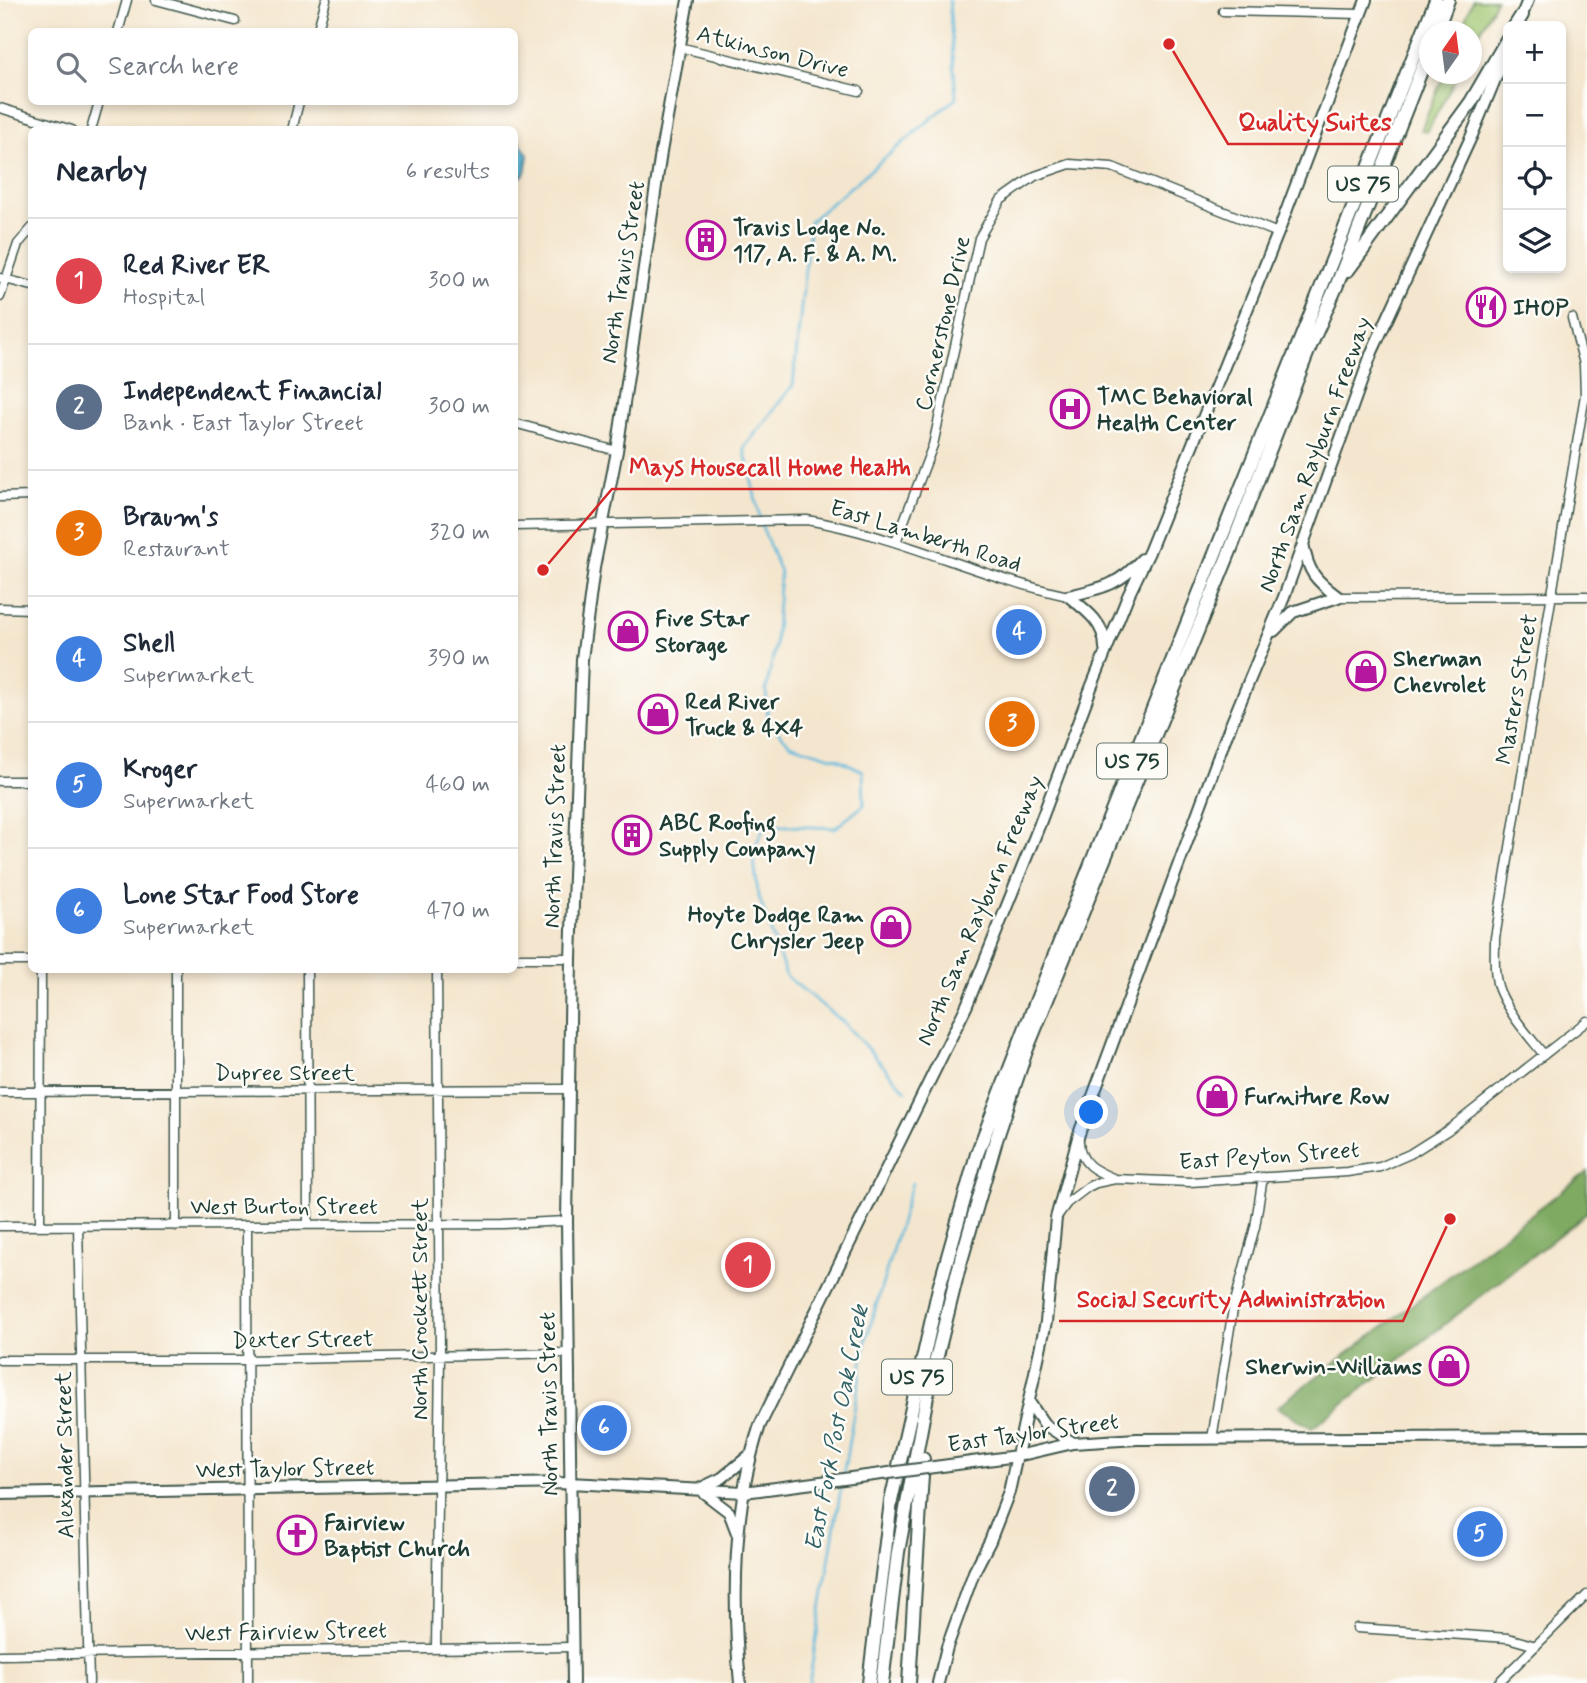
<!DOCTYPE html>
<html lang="en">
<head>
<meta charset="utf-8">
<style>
  body { margin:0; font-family:Mynerve,sans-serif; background:#f2f2f3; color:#1f2937 }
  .controls { position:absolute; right:21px; top:21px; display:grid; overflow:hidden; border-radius:10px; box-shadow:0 4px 10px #0003 }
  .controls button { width:63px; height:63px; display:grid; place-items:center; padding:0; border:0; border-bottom:2px solid #e0e1e3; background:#fff; color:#1f2937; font:35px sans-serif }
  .compass { position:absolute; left:1419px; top:21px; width:63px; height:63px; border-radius:50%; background:#fff; box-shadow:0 4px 10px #0003; rotate:14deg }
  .you { position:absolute; left:1092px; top:1113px; width:24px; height:24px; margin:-18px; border:5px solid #fff; border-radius:50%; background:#1a73e8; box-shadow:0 0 0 10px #1a73e833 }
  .badge { display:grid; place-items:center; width:46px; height:46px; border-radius:50%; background:#b5179e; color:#fff; font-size:23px; font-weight:700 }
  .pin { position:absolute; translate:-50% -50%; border:4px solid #fff; box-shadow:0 2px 7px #0006 }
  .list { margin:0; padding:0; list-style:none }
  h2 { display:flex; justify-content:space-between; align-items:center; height:91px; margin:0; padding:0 28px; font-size:30px }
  h2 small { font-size:23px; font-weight:400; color:#747a83 }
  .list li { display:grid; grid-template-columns:46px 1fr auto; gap:21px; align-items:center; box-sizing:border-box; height:126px; padding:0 28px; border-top:2px solid #e0e1e3 }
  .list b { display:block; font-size:26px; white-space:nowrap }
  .list p { margin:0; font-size:23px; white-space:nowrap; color:#747a83 }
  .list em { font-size:23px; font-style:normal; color:#747a83 }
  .icon { flex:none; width:38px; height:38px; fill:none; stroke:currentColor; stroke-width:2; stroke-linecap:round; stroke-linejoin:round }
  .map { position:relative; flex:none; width:1587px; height:1683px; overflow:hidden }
  .search { position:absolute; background:#fff; box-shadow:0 4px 10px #0003; left:28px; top:28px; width:490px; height:77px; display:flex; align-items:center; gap:18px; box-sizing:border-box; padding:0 24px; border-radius:10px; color:#747a83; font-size:26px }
  .panel { position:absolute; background:#fff; box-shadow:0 4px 10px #0003; left:28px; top:126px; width:490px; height:847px; border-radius:10px }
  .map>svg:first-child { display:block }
  .green { fill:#9fc570; stroke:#5f8152; stroke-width:2 }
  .forest { fill:#7faa62; stroke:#4f744b; stroke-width:2 }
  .water { fill:#5db8db; stroke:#3e7a88; stroke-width:2 }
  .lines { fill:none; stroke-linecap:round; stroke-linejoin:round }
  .stream { stroke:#5db8db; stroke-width:2.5 }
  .minor-casing { stroke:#3f564b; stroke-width:11 }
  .major-casing { stroke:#3f564b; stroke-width:14 }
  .highway-casing { stroke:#3f564b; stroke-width:16 }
  .minor { stroke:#fff; stroke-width:8 }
  .major { stroke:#fff; stroke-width:10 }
  .highway { stroke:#fff; stroke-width:12 }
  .major-bridge-casing { stroke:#3f564b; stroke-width:14; stroke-linecap:butt }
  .major-bridge { stroke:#fff; stroke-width:10 }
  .labels { text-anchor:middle; stroke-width:5; stroke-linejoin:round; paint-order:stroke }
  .shield { fill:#fdfcf7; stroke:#62766e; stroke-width:2 }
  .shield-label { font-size:21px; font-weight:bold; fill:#1f3d34 }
  .street-label { font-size:23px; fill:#1f3d34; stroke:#fdfcf7 }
  .poi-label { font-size:23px; font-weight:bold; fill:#1f3d34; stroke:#fdfcf7; text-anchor:start }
  .water-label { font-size:24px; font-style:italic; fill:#326266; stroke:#fdfcf7 }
  .leader { fill:none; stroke:#d62828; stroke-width:2.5 }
  .callout-dot { fill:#d62828; stroke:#fdfcf7; stroke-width:2.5 }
  .callout-label { font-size:24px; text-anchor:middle; font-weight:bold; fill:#d62828; stroke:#fdfcf7; stroke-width:5; stroke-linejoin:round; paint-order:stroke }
</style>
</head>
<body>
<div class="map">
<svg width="1587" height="1683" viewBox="0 0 1587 1683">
  <rect width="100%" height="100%" fill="#fdfcf7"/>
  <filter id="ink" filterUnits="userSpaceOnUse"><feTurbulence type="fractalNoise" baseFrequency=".0143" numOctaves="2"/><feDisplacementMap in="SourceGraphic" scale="14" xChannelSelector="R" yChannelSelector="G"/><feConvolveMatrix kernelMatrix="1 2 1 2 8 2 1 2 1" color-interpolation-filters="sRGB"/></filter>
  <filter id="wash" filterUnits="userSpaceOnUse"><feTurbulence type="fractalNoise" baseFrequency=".00686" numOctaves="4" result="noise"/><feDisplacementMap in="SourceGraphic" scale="28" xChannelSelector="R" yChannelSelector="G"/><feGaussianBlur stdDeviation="1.57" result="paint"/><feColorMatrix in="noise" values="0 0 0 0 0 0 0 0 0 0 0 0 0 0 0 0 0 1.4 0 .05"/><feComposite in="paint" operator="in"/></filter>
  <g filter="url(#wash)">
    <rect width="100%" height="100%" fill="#f4e6ce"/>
    <path class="green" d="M1473,0H1496L1472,47V32L1460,31Z
      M1444,74H1458L1427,132L1421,130Z"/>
    <path class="forest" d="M1587,1172V1213L1312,1428L1277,1407Z"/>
    <path class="water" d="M515,134L528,155L525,173L515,183Z"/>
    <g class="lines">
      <path class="stream" d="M760,518L744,448L793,385L810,221L956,98L949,0
        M761,524L780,572L775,647L766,690L768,721L790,744L838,759L863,771L864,805L835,828L765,825L753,851L758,894L786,976L844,1023L906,1091
        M843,1476L866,1340L912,1183
        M809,1683L842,1482"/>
    </g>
  </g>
  <g filter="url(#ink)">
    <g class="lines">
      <defs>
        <path id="minor" d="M156,0L235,21
          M1223,11L1361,14
          M118,32L127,0
          M317,32L326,0
          M679,47L859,91
          M0,108L72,130
          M91,130L99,102
          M292,130L299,102
          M1,278L32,286
          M0,297L18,244L32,228
          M514,423L617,451
          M0,497L32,496
          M514,526L807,520C897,535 979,577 1068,596
          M896,542L933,445L979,238L1001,200L1035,176L1070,164L1112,167L1278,233
          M1338,597L1587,596
          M0,608L32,609
          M0,781H32
          M514,958H571
          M0,961H32
          M176,970V1226
          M307,970L308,1225
          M1544,1055C1529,1036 1510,1015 1500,992C1493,976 1495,955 1495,938L1585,395L1584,364L1572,318
          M0,1092L569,1089
          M1079,1142C1080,1165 1096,1171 1115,1179
          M1059,1214L1067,1203L1088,1187L1096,1183L1115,1179L1190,1182L1347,1172L1380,1167L1410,1154L1448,1130L1587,1021
          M247,1225L248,1683
          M0,1226L503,1224L567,1221
          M40,1226L41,970
          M78,1226L89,1683
          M0,1360H246L567,1353
          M1212,1439L1233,1309L1255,1227L1263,1177
          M1357,1628L1508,1638L1536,1646
          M436,1648L440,1355L437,970
          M0,1655L573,1647
          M1498,1683L1587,1595"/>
        <path id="major" d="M1520,20L1528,0
          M1303,543C1308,572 1315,580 1338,597
          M1068,596C1102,588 1118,586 1142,559
          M1068,596C1086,610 1105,623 1105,648
          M1274,631L1293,612L1338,597
          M1029,1402L1044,1424L1073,1443
          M972,1462L1017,1456L1073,1443L1137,1439L1587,1437
          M0,1494L570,1483L744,1492L821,1482
          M737,1533L729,1512L699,1489L722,1478L750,1455
          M573,1683L567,1221L571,958L582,659L594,568L617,451L661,152L688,0
          M740,1683C732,1598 733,1506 760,1425L967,1005L1039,826L1091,688L1128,596L1149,552L1278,233L1366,0
          M938,1683L947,1647L974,1572L990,1541L1009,1492L1046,1322L1056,1218L1079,1134L1225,739L1284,597L1372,352L1472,135L1508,48"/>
        <path id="highway" d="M1515,26L1522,15
          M1436,32L1448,0
          M1348,270L1471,102L1508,38
          M869,1683L891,1501L939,1288L977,1154L1026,1027L1436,0
          M882,1683L898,1552L927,1396L958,1271L995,1143L1026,1051L1230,551L1308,351L1336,287L1430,48
          M909,1683L923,1459"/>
      </defs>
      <use href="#minor" class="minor-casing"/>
      <use href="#major" class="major-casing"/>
      <use href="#highway" class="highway-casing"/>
      <use href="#minor" class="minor"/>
      <use href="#major" class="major"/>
      <use href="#highway" class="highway"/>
      <defs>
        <path id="major-bridge" d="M821,1482L972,1462"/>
      </defs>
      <use href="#major-bridge" class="major-bridge-casing"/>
      <use href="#major-bridge" class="major-bridge"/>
    </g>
  </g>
  <defs>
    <symbol id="building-ring" viewBox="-11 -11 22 22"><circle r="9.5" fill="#fdfcf7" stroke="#b5179e" stroke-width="1.5"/><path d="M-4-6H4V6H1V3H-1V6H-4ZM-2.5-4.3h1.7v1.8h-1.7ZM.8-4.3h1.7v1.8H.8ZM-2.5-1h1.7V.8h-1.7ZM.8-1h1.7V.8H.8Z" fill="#b5179e"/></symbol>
    <symbol id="restaurant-ring" viewBox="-11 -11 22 22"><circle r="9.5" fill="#fdfcf7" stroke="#b5179e" stroke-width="1.5"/><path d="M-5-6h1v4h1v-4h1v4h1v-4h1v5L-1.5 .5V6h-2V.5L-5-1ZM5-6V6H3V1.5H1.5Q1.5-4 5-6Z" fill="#b5179e"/></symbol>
    <symbol id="hospital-ring" viewBox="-11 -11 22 22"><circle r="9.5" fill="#fdfcf7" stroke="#b5179e" stroke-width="1.5"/><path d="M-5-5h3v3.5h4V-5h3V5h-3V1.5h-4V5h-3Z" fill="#b5179e"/></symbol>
    <symbol id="shop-ring" viewBox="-11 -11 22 22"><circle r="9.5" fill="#fdfcf7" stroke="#b5179e" stroke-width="1.5"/><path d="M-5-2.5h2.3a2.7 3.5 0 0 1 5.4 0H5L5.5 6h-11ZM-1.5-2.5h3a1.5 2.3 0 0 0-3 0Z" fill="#b5179e"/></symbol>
    <symbol id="church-ring" viewBox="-11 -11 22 22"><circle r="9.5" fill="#fdfcf7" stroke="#b5179e" stroke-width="1.5"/><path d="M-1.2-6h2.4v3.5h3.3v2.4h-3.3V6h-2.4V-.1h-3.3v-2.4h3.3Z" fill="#b5179e"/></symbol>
  </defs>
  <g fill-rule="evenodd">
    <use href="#building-ring" x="684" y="218" width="44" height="44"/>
    <use href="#restaurant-ring" x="1464" y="285" width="44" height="44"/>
    <use href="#hospital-ring" x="1048" y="387" width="44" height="44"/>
    <use href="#shop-ring" x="606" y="609" width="44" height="44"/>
    <use href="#shop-ring" x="1344" y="649" width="44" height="44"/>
    <use href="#shop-ring" x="636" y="692" width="44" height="44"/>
    <use href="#building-ring" x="610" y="813" width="44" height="44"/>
    <use href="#shop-ring" x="869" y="905" width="44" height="44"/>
    <use href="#shop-ring" x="1195" y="1074" width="44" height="44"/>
    <use href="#shop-ring" x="1427" y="1344" width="44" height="44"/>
    <use href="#church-ring" x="275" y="1513" width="44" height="44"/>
  </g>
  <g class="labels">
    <g class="shield">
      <rect x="1328" y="166.5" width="70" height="35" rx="5"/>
      <rect x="1097" y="743.5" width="70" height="35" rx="5"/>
      <rect x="882" y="1359.5" width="70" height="35" rx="5"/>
    </g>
    <g class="shield-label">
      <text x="1363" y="191">US 75</text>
      <text x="1132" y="768">US 75</text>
      <text x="917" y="1384">US 75</text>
    </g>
    <g class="street-label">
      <text transform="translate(773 51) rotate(14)" y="8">Atkinson Drive</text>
      <text transform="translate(622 272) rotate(-81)" y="8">North Travis Street</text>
      <text transform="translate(942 323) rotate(-77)" y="8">Cornerstone Drive</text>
      <text transform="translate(1314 454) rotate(-70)" y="8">North Sam Rayburn Freeway</text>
      <text transform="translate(926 535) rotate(17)" y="8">East Lamberth Road</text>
      <text transform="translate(1516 689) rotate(-80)" y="8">Masters Street</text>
      <text transform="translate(554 836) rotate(-88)" y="8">North Travis Street</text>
      <text transform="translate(979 910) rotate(-67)" y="8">North Sam Rayburn Freeway</text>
      <text x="285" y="1080">Dupree Street</text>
      <text transform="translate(1269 1155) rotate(-4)" y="8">East Peyton Street</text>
      <text x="284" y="1214">West Burton Street</text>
      <text transform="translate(419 1309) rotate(-90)" y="8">North Crockett Street</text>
      <text transform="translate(303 1339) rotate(-1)" y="8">Dexter Street</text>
      <text transform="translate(548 1404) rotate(-91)" y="8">North Travis Street</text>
      <text transform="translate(1033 1432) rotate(-8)" y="8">East Taylor Street</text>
      <text transform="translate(64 1455) rotate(-91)" y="8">Alexander Street</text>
      <text transform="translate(285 1468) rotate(-1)" y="8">West Taylor Street</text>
      <text transform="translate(286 1631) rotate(-1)" y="8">West Fairview Street</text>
    </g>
    <g class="poi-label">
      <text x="733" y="235">Travis Lodge No.<tspan x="733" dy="26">117, A. F. &amp; A. M.</tspan></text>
      <text x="1513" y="315">IHOP</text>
      <text x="1097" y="404">TMC Behavioral<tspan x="1097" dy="26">Health Center</tspan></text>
      <text x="655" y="626">Five Star<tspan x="655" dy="26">Storage</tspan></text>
      <text x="1393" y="666">Sherman<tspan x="1393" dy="26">Chevrolet</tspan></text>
      <text x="685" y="709">Red River<tspan x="685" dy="26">Truck &amp; 4X4</tspan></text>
      <text x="659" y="830">ABC Roofing<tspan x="659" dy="26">Supply Company</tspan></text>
      <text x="864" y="922" text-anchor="end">Hoyte Dodge Ram<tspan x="864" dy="26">Chrysler Jeep</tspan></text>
      <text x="1244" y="1104">Furniture Row</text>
      <text x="1422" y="1374" text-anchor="end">Sherwin-Williams</text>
      <text x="324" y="1530">Fairview<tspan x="324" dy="26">Baptist Church</tspan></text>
    </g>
    <g class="water-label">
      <text transform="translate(836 1428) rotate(-79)" y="8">East Fork Post Oak Creek</text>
    </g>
  </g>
  <path class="leader" d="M1169 44L1228 144H1403M543 570L612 489H929M1450 1219L1403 1321H1059"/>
  <g class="callout-dot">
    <circle cx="1169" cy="44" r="7"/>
    <circle cx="543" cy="570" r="7"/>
    <circle cx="1450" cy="1219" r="7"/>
  </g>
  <g class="callout-label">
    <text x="1315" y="130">Quality Suites</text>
    <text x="770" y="475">Mays Housecall Home Health</text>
    <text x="1231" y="1307">Social Security Administration</text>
  </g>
</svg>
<div class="controls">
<button>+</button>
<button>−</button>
<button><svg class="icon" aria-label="locate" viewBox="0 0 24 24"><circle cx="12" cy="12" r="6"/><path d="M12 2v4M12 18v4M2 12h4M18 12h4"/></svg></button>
<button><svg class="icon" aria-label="layers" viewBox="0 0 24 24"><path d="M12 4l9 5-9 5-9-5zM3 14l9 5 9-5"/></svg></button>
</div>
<svg class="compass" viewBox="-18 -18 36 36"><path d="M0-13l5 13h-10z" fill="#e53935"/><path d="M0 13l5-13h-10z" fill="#747a83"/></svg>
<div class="you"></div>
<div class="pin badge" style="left:748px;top:1265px;background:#e0444e">1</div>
<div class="pin badge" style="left:1112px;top:1489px;background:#5c6f8a">2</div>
<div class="pin badge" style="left:1012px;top:724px;background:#e8710a">3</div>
<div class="pin badge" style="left:1019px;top:632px;background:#3f7fe0">4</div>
<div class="pin badge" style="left:1480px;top:1534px;background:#3f7fe0">5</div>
<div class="pin badge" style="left:604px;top:1428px;background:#3f7fe0">6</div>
<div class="search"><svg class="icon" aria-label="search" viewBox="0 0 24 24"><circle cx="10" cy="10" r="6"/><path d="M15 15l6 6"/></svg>Search here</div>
<section class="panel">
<h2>Nearby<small>6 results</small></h2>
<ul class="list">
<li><span class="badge" style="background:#e0444e">1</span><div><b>Red River ER</b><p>Hospital</p></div><em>300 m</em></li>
<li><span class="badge" style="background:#5c6f8a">2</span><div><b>Independent Financial</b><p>Bank · East Taylor Street</p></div><em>300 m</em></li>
<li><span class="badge" style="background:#e8710a">3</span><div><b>Braum's</b><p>Restaurant</p></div><em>320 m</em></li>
<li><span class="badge" style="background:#3f7fe0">4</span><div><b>Shell</b><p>Supermarket</p></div><em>390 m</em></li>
<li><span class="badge" style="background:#3f7fe0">5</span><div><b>Kroger</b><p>Supermarket</p></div><em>460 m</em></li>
<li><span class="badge" style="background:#3f7fe0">6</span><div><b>Lone Star Food Store</b><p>Supermarket</p></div><em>470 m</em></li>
</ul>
</section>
</div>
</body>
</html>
